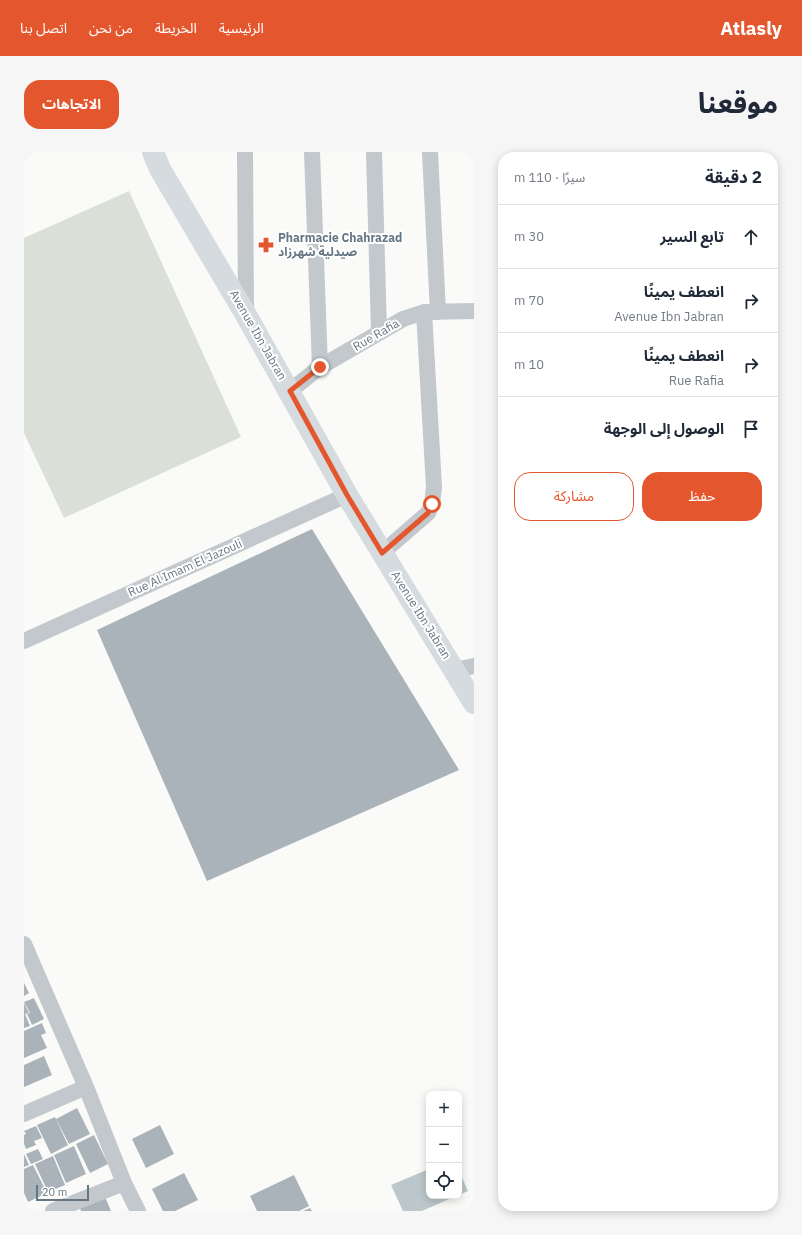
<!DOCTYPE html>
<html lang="ar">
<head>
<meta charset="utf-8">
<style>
  body { margin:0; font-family:"IBM Plex Sans","Noto Sans Arabic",sans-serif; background:#f6f6f7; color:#1f2937; direction:rtl }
  .controls { position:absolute; right:12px; bottom:12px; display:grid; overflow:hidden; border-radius:8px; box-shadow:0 2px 10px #0003 }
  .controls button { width:36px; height:36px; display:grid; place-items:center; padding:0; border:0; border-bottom:1px solid #e0e1e3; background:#fff; color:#1f2937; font:20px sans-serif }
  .scale { position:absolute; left:12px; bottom:10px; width:53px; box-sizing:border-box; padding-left:4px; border:2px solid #657683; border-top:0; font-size:11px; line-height:14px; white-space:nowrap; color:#657683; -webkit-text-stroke:3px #fff; paint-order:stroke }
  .stop { position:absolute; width:12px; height:12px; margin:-9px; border:3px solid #e4572e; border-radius:50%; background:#fff }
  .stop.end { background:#e4572e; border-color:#fff; box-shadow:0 1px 4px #0008 }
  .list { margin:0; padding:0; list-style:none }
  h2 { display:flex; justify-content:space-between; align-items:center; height:52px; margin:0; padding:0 16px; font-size:17px }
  h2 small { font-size:13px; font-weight:400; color:#747a83 }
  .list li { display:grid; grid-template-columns:26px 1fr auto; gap:12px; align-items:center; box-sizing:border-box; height:64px; padding:0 16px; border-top:1px solid #e0e1e3 }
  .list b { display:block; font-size:15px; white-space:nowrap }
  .list p { margin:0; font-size:13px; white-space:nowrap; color:#747a83 }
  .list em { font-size:13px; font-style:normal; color:#747a83 }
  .actions { display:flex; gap:8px; padding:12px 16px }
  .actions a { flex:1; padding:9px 0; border:1px solid #e4572e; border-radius:16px; text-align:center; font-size:14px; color:#e4572e }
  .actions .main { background:#e4572e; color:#fff }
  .icon { flex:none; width:22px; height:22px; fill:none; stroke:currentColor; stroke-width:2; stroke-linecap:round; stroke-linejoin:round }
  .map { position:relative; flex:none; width:450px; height:1059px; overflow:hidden; direction:ltr; border-radius:16px }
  header { display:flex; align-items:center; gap:24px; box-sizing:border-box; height:56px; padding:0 20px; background:#e4572e; color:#fff }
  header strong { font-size:19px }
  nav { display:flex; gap:22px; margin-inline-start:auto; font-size:14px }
  .intro { display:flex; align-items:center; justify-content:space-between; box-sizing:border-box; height:96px; padding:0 24px }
  h1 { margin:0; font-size:28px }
  .button { padding:10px 18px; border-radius:16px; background:#e4572e; color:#fff; font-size:14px; font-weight:700 }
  main { display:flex; gap:24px; padding:0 24px }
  aside { flex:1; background:#fff; border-radius:16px; box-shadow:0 2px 10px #0003 }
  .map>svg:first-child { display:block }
  .green { fill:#dadfd7 }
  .water { fill:#bbc7cb }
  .building { fill:#aab3b9 }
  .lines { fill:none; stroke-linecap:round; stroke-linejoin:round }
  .street { stroke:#c3c8cc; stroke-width:16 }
  .secondary { stroke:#d6dbdf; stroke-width:22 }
  .route { stroke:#e4572e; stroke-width:5 }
  .labels { text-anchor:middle; stroke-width:4; stroke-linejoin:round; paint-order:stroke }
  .poi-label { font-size:12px; font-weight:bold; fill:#657683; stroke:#fff; text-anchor:start }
  .street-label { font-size:12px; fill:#657683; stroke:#fff }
</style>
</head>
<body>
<header>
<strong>Atlasly</strong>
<nav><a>الرئيسية</a><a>الخريطة</a><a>من نحن</a><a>اتصل بنا</a></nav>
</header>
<div class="intro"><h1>موقعنا</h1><a class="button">الاتجاهات</a></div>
<main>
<aside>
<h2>2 دقيقة<small>سيرًا · 110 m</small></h2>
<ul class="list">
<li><svg class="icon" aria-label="ahead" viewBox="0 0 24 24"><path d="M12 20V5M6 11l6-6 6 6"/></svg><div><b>تابع السير</b></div><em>30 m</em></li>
<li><svg class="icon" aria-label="right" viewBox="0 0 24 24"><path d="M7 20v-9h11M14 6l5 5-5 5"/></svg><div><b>انعطف يمينًا</b><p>Avenue Ibn Jabran</p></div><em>70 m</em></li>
<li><svg class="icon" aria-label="right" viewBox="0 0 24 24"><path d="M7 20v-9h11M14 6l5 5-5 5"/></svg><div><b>انعطف يمينًا</b><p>Rue Rafia</p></div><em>10 m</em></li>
<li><svg class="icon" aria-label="arrive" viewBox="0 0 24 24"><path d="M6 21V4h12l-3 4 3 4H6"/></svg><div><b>الوصول إلى الوجهة</b></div></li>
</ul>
<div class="actions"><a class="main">حفظ</a><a>مشاركة</a></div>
</aside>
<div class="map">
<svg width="450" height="1059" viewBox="0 0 450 1059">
  <rect width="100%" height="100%" fill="#fafaf8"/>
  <path class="green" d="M105,39L217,285L40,366L0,281V86Z"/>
  <path class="water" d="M405,1017V1044H432L398,1059H379L367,1033Z
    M435,1019L444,1039L435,1043Z"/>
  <path class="building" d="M288,377L435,618L183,729L73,478Z
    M0,831L5,841L0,844Z
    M10,846L20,867L8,873L3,862L6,861L0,850Z
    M0,851L5,861L1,862L6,874L0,876Z
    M18,871L22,881L17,883L23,896L0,906V879Z
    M20,904L28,923L0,935V913Z
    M53,956L66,982L45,992L32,967Z
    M31,965L44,993L27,1002L13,973Z
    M136,973L150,1002L122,1016L108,987Z
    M12,974L18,986L10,989L12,993L2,997L0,992V983L2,982L0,979Z
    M70,983L84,1012L66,1021L52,992Z
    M50,994L62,1022L42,1031L30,1003Z
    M14,997L19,1007L7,1012L2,1002Z
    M0,1002L5,1013L0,1015Z
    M29,1004L41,1033L24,1040L11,1012Z
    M9,1013L23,1041L4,1050L0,1041V1017Z
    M160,1021L174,1048L151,1059H139L128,1037Z
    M270,1023L285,1054L275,1059H233L226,1044Z
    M79,1040L87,1059H57L54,1051Z
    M286,1056L288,1059H279Z"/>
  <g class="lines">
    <path class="street" d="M221,0L222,162
      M288,0L296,215
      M350,0L355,181
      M406,0L414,160
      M266,239L296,215L379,167L400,160L450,159
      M358,401L404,361L408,352L410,335L400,160
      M0,489L323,343
      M431,518L450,514
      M0,792L62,935L100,1031L114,1059
      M0,962L62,935
      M29,1059L100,1031"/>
    <path class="secondary" d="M129,0L136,17L222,163L323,343L450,551"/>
  </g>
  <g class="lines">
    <path class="route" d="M296,215L266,239L323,343L358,401L404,361L408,352"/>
  </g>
  <defs>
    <symbol id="pharmacy-bare" viewBox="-9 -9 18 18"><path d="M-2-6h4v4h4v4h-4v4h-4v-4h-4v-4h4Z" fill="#e4572e" stroke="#fff" stroke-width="2.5" paint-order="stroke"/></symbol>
  </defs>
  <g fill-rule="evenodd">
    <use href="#pharmacy-bare" x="231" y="82" width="22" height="22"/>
  </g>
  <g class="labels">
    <g class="poi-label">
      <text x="254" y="90">Pharmacie Chahrazad<tspan x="254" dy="14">صيدلية شهرزاد</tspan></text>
    </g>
    <g class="street-label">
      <text transform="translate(234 183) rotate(60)" y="4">Avenue Ibn Jabran</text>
      <text transform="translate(352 183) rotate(-30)" y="4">Rue Rafia</text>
      <text transform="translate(161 416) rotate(-24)" y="4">Rue Al Imam El Jazouli</text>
      <text transform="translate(397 463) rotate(58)" y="4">Avenue Ibn Jabran</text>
    </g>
  </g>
</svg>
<div class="controls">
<button>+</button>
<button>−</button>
<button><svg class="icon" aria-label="locate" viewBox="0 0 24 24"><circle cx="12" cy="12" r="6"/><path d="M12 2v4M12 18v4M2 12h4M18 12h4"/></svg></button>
</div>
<div class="scale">20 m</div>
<div class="stop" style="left:408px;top:352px"></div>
<div class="stop end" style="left:296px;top:215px"></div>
</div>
</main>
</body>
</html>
